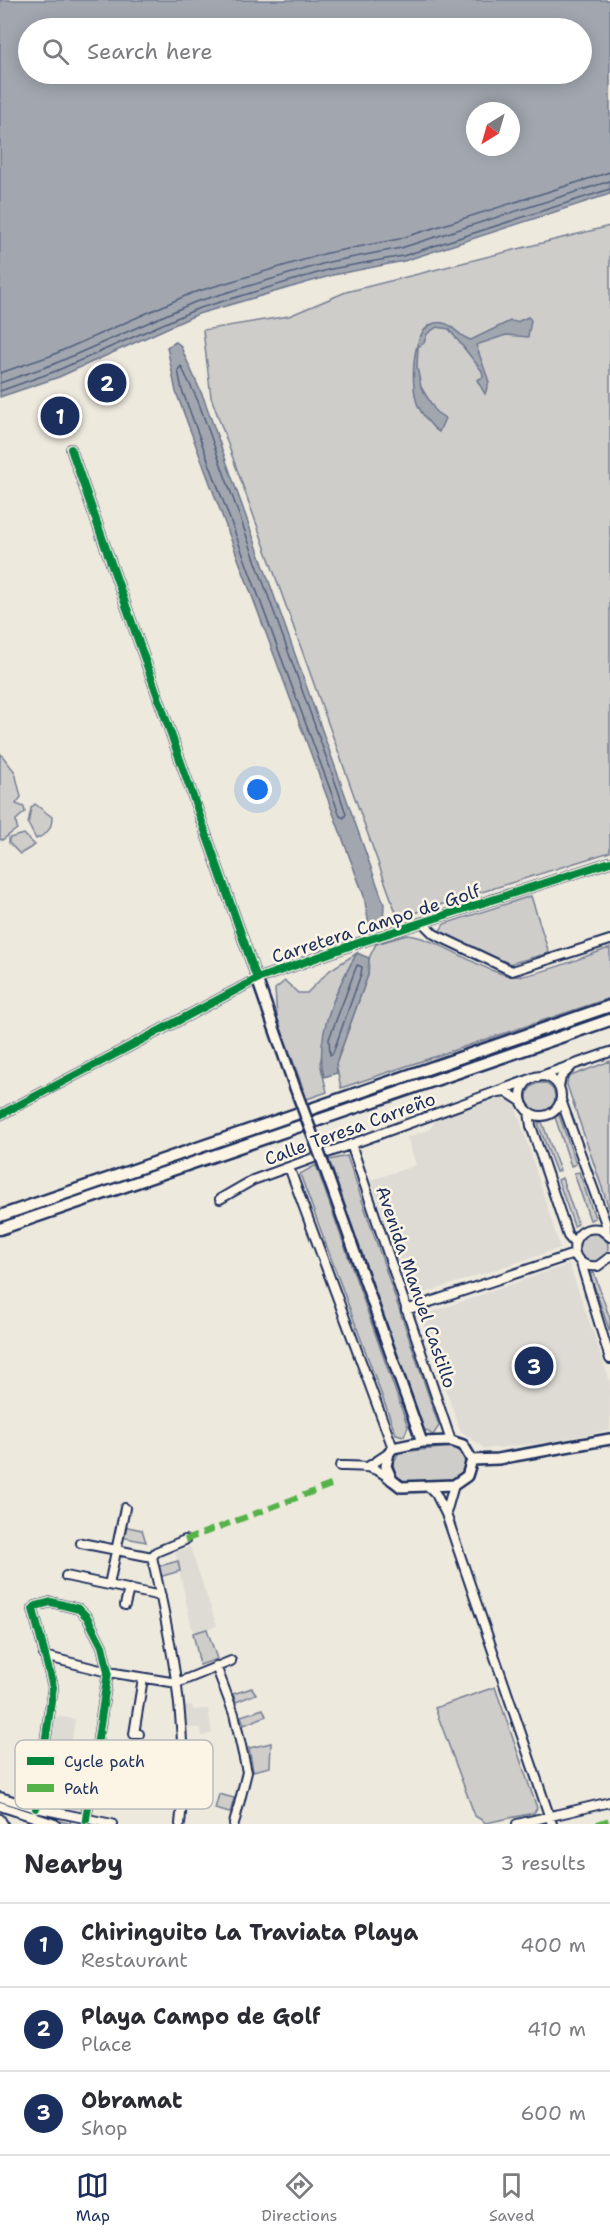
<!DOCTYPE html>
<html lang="en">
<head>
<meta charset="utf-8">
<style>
  body { margin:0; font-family:"Shantell Sans",sans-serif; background:#f2f2f3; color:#2b2b33 }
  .compass { position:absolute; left:466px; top:102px; width:54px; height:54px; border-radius:50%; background:#fff; box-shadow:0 3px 15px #0003; rotate:217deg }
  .you { position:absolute; left:258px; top:790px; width:21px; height:21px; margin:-15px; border:4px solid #fff; border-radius:50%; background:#1a73e8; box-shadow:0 0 0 9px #1a73e833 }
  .badge { display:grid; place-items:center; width:39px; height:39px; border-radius:50%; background:#1b2f5e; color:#fff; font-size:20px; font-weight:700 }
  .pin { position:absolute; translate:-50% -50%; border:3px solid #fff; box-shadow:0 2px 6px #0006 }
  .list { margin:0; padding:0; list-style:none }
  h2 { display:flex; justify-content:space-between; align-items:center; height:78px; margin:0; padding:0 24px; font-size:26px }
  h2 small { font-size:20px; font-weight:400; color:#7c7c81 }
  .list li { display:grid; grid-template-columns:39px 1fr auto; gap:18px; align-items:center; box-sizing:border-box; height:84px; padding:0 24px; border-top:2px solid #e1e1e2 }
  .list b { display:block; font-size:22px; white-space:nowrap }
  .list p { margin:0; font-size:20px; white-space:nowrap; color:#7c7c81 }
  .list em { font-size:20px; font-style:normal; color:#7c7c81 }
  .icon { flex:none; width:33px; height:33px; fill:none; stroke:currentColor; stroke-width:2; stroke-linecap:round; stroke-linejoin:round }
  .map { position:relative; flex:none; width:610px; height:1824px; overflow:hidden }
  .search { position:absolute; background:#fff; box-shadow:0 3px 15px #0003; left:18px; right:18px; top:18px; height:66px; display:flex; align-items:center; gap:15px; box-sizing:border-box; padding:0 21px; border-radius:33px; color:#7c7c81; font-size:22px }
  .sheet { height:330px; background:#fff }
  nav { display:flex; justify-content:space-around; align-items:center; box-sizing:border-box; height:84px; border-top:2px solid #e1e1e2; background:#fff; font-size:16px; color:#7c7c81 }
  nav a { display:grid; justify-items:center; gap:3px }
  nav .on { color:#1b2f5e }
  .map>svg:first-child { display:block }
  .built { fill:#dedbd4 }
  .green { fill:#cfcdca; stroke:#757e94; stroke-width:1.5 }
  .water { fill:#a2a7af; stroke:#6c778f; stroke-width:1.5; fill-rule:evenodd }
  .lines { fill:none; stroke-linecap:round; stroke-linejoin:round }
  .shore { stroke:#515f7e; stroke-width:1.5 }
  .minor-casing { stroke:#1b2f5e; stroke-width:12 }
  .major-casing { stroke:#1b2f5e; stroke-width:14 }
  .highway-casing { stroke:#1b2f5e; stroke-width:15 }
  .minor { stroke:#fcf5e5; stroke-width:8 }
  .major { stroke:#fcf5e5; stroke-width:9 }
  .highway { stroke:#fcf5e5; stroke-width:10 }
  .major-bridge-casing { stroke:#1b2f5e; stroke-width:14; stroke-linecap:butt }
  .major-bridge { stroke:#fcf5e5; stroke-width:9 }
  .quiet { stroke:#55b248; stroke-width:6; stroke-dasharray:12 6; stroke-linecap:butt }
  .cycleway-casing { stroke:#fcf5e5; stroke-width:11 }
  .cycleway { stroke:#00873e; stroke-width:8 }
  .labels { text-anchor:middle; stroke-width:5; stroke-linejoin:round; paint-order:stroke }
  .street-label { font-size:18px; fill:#1b2f5e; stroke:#fcf5e5 }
  .key { fill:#fcf5e5; stroke:#b8babc; stroke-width:1.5 }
  .key-label { font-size:16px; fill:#1b2f5e }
</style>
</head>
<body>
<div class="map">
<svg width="610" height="1824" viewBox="0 0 610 1824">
  <rect width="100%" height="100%" fill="#eee9dd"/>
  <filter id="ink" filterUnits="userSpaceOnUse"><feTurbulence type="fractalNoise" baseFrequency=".0167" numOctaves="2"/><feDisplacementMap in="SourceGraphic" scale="12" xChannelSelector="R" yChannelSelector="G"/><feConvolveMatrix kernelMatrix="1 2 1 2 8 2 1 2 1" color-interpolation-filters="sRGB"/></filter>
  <g filter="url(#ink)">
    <path class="built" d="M499,1096L507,1097L516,1107L560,1248L413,1297L371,1180L416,1165L407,1137L430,1129L436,1119Z
      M569,1264L610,1381V1430L544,1443L485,1449L460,1430L420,1316Z
      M190,1547L217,1626L193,1633L175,1552Z
      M192,1705L193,1710L208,1709L212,1733L202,1736L201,1728H185L183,1706Z
      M54,1716L75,1719L67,1774L88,1777L83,1811L41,1805Z"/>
    <path class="green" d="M610,226V852L398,918L211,397L203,330L289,316L346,292Z
      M0,753L15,772L21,797L16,804L24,807L25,812L16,820L17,829L2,840L0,839Z
      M35,804L52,817C52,829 47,834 36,839L28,824L31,808Z
      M24,834L35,845L20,854L9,843V838Z
      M531,896L549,953L509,964L440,931L444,924Z
      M407,935C442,938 491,980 521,976C547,973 584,956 610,948V998L341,1088L336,1064L368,975L369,958L376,944Z
      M357,953L334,1004L320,1063L327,1092L307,1099L277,1017L275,989L285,981L298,993H307L330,970Z
      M610,1061V1211L567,1085L568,1077Z
      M527 1097a14 14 0 1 1 28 0a14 14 0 1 1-28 0Z
      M559,1115L576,1164L571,1166L555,1117Z
      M542,1122L560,1171L556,1172L538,1123Z
      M347,1156L439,1426L433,1435L424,1429L329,1160Z
      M316,1165L408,1427L404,1436L396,1434L300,1174Z
      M579,1172L595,1218L590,1220L574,1173Z
      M562,1178L578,1224L574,1226L558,1180Z
      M578 1247a15 15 0 1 1 30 0a15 15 0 1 1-30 0Z
      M594,1273L610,1319V1332L590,1274Z
      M452,1447C467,1452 469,1470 456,1479L406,1482L396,1476L393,1464L399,1452Z
      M123,1526L142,1530L146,1542L121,1537Z
      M178,1561L180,1571L159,1577L156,1567Z
      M207,1629L217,1659L200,1665L193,1633Z
      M495,1687L537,1808L534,1813L486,1823L475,1816L435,1708Z
      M252,1688L256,1694L236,1702L233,1694Z
      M263,1709L266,1716L244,1725L241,1716Z
      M271,1743L270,1767L253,1771L249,1748Z
      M219,1794L234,1798L230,1813L215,1809Z
      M0,1801L71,1820L70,1824L35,1814Z"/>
    <path class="water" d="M0,0H610V194L404,261L333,275L198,314L59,377L0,397ZM582,28V74H28V28ZM475,111H511V147H475Z
      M528,317L531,320L528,337L506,335L476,345L489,382L485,394L477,380L483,377L482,371L449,329L437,327L427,334L424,343L418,347L417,367L421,387L436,412L445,418L439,432C431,427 420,412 417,403C411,385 410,330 435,323C451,319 457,337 471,340L510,321L517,322Z
      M176,342L180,345L204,399L384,904L383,923L379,929L369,925L364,896L176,392L167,347Z
      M357,953L369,958L368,975L336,1064L337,1073L324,1077C314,1037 337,987 357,953Z"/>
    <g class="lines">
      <path class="shore" d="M181,366L198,401L338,790L346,814L344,818L340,816L182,390L178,370Z
        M0,373L50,356L192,293L327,253L399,239L610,172
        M0,383L54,364L195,302L329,262L401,248L610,181
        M0,391L56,371L197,309L331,269L403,256L610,189
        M357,965L362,967L361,974L333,1053L330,1055L329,1039Z"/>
      <defs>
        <path id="minor" d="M71,449L257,979
          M423,923L434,934L512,971L610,940
          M521 1096a20 20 0 1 1 40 0a20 20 0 1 1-40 0Z
          M538,1077L610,1052
          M559,1087L561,1077L572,1066
          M498,1093L507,1092L522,1102
          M561,1100L606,1224V1232
          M529,1112L531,1126L568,1236L574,1243
          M0,1115L257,979L352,945L610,862
          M351,1144L451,1441
          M289,1167L393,1448
          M220,1199L253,1180L531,1079
          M610,1237L600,1229C567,1223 565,1270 598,1266L610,1257
          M581,1263L610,1359
          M406,1310L574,1254
          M340,1466C362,1466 375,1465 391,1480
          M369,1466L389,1453
          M428,1486L436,1494L446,1514L552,1824
          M446,1513L454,1485
          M81,1543L152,1557
          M66,1576L161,1596
          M109,1585L125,1508
          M125,1605L129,1589
          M44,1656L108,1672L177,1683
          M216,1666L234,1714L247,1772L234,1824
          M177,1683L231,1661
          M139,1734H134L143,1678
          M0,1797L36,1808L112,1824
          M0,1806L55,1824
          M36,1808L53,1687L33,1609L36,1606L51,1602L79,1609L87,1617L102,1646L108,1672L86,1819
          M0,1819L3,1824
          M180,1824C190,1734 172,1644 152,1557L156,1552L185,1540
          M517,1824L610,1802"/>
        <path id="major" d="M257,979L294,1085
          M323,1163L422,1442
          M451,1441L463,1445L472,1460L467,1476L454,1485L401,1487L392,1480L386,1466L389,1453L393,1448L422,1442Z
          M472,1460L498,1459L610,1439"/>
        <path id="highway" d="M311,1109L610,1006
          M316,1121L610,1020
          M0,1216L296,1114
          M0,1229L300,1126"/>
      </defs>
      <use href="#minor" class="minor-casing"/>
      <use href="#major" class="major-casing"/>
      <use href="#highway" class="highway-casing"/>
      <use href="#minor" class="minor"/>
      <use href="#major" class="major"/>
      <use href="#highway" class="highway"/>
      <defs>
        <path id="major-bridge" d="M294,1085L323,1163"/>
      </defs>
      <use href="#major-bridge" class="major-bridge-casing"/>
      <use href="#major-bridge" class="major-bridge"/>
      <path class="quiet" d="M185,1540L336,1483
        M597,1824L610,1820"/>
      <defs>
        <path id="cycleway" d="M71,449L257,979
          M0,1115L257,979L352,945L610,862
          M36,1808L53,1687L33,1609L36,1606L51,1602L79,1609L87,1617L102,1646L108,1672L86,1819"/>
      </defs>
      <use href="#cycleway" class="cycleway-casing"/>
      <use href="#cycleway" class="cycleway"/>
    </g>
  </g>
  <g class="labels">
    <g class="street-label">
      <text transform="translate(376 924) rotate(-18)" y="6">Carretera Campo de Golf</text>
      <text transform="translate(350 1129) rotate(-20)" y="6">Calle Teresa Carreño</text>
      <text transform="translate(416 1287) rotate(71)" y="6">Avenida Manuel Castillo</text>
    </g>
  </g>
  <rect x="15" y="1740" width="198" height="69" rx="9" class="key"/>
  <rect x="27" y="1757" width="27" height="8" fill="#00873e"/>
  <rect x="27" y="1784" width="27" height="8" fill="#55b248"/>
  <g class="key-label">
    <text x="64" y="1767">Cycle path</text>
    <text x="64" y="1794">Path</text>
  </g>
</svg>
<svg class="compass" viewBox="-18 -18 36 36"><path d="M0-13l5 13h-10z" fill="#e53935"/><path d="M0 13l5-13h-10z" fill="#7c7c81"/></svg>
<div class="you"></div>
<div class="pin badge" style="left:60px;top:416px">1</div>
<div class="pin badge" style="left:107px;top:383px">2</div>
<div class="pin badge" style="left:534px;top:1366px">3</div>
<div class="search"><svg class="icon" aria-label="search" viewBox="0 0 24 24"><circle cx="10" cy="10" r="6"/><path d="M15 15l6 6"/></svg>Search here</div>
</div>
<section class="sheet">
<h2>Nearby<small>3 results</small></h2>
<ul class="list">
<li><span class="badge">1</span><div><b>Chiringuito La Traviata Playa</b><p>Restaurant</p></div><em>400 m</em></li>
<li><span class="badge">2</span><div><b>Playa Campo de Golf</b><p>Place</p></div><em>410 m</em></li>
<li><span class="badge">3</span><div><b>Obramat</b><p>Shop</p></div><em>600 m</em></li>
</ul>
</section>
<nav>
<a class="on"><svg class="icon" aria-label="map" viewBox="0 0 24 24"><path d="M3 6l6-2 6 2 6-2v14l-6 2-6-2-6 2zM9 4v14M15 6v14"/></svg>Map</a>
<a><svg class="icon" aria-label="directions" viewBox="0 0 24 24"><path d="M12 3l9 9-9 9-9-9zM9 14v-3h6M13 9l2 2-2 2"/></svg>Directions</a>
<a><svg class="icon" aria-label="saved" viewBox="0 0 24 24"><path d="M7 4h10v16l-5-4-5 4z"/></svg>Saved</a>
</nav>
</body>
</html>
